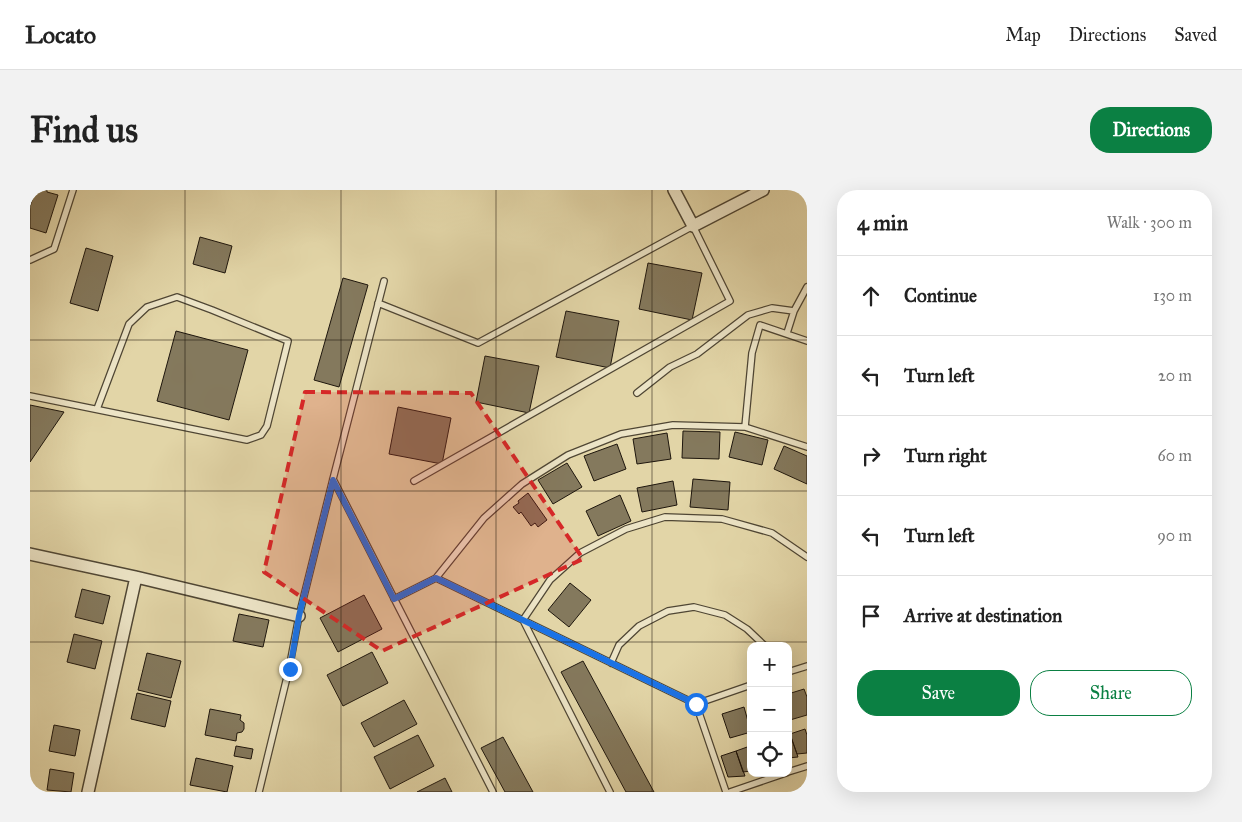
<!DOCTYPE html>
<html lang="en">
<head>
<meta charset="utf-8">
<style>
  body { margin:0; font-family:"IM FELL Great Primer",serif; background:#f2f2f2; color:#222 }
  .controls { position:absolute; right:15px; bottom:15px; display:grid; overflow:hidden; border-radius:10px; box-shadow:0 5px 20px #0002 }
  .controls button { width:45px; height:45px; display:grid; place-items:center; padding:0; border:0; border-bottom:1px solid #e0e0e0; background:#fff; color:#222; font:25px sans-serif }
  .stop { position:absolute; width:15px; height:15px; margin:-11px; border:4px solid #1a73e8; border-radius:50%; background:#fff }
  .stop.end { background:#1a73e8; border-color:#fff; box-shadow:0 1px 5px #0008 }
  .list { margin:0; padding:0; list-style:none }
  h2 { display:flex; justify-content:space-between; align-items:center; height:65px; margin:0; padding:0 20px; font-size:21px }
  h2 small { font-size:16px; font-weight:400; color:#767676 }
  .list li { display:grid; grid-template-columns:32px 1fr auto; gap:15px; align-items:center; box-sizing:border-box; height:80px; padding:0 20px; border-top:1px solid #e0e0e0 }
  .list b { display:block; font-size:19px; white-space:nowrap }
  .list em { font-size:16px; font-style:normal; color:#767676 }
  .actions { display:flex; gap:10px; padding:15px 20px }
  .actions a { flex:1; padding:11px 0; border:1px solid #0b8043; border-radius:20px; text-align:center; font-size:18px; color:#0b8043 }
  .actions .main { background:#0b8043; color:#fff }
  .icon { flex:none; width:28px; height:28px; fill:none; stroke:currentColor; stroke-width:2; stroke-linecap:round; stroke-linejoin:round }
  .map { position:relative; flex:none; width:777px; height:602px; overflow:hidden; border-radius:20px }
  header { display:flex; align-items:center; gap:30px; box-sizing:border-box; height:70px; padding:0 25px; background:#fff; border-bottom:1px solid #e0e0e0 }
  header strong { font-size:24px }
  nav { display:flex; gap:28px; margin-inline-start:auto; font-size:18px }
  .intro { display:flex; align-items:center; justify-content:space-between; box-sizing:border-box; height:120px; padding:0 30px }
  h1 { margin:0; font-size:35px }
  .button { padding:12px 22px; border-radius:20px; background:#0b8043; color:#fff; font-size:18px; font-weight:700 }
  main { display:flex; gap:30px; padding:0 30px }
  aside { flex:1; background:#fff; border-radius:20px; box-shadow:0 5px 20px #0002 }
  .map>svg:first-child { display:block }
  .building { fill:#84795d; stroke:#1e160d }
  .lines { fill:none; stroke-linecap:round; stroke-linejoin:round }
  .lane-casing { stroke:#4f4634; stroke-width:8 }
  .street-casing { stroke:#4f4634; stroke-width:14 }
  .lane { stroke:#ece4c6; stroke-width:5.5 }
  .street { stroke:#ece4c6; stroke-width:11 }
  .route { stroke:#1a73e8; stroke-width:6 }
  .marked { fill:#d62828; fill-opacity:0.2; stroke:#d62828; stroke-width:4; stroke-dasharray:10 6; stroke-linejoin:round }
  .grid { fill:none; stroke:#1e160d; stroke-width:1; stroke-opacity:0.55 }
</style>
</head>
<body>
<header>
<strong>Locato</strong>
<nav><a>Map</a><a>Directions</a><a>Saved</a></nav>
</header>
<div class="intro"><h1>Find us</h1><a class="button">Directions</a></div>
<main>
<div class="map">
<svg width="777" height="602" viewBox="0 0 777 602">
  <rect width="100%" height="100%" fill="#e2d5a7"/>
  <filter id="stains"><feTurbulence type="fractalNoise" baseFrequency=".004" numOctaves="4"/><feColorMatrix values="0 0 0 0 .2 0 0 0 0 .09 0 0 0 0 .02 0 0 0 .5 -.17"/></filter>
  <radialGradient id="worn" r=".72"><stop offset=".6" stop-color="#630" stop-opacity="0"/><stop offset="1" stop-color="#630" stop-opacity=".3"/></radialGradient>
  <path class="building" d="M2,0H17V2L28,5L16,43L0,38V17L5,1Z
    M170,47L202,56L195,83L163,74Z
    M56,58L83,66L68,121L40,113Z
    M618,73L672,83L662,130L609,119Z
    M313,88L338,95L309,197L284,190Z
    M536,121L589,131L580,178L526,167Z
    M146,141L218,160L199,230L127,211Z
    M455,166L509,176L499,223L446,212Z
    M0,215L34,222L0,272Z
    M368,217L421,228L412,274L359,264Z
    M653,241L690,242L689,269L652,268Z
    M705,242L738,250L732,275L699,267Z
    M637,243L641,269L607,274L603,249Z
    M587,254L596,279L564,291L554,266Z
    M754,256L777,266V294L744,279Z
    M537,273L552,297L523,314L508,290Z
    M663,289L700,292L698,320L660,317Z
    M643,291L647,315L612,322L607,298Z
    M498,303L517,330L508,337L505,333L501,336L491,322L489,324L483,317L489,313L488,311Z
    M590,305L601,331L568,346L556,321Z
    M540,393L561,410L539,437L518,420Z
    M52,399L80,406L73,434L45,427Z
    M334,405L352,439L308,462L290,428Z
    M209,424L239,430L233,457L203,451Z
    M44,444L72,451L65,479L37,472Z
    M342,462L358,493L313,516L297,485Z
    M117,463L151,471L141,508L108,500Z
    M553,471L624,602H596L531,482Z
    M774,499L777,507V525L760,530L758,524V504Z
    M107,503L141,511L135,537L101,529Z
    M374,510L387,534L344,557L331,533Z
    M714,517L721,542L700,548L692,524Z
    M180,519L211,525L210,530L214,533V539L212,542L207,543L206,551L175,545Z
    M24,535L50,540L45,566L19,561Z
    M775,539L777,545V563L767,564L760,544Z
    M758,544H760L768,567L758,568Z
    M388,545L404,576L360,599L344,567Z
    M473,547L503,602H475L451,558Z
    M206,556L223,559L221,569L204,566Z
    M720,556L721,581L713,582L706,561Z
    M706,561L715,586L698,587L691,566Z
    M166,568L203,576L197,602L160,595Z
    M20,579L44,583L41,602L17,600Z
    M415,588L422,602H387Z"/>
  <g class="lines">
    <defs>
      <path id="lane" d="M0,70L24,59L43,0
        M348,113L448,153L663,36L700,111L384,291
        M757,143L764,121L777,97
        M607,203L640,177L667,164L718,125L742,118L764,121
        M0,206L217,250L231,245L237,236L258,151L182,120L147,107L117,117L99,134L67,219
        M715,237L722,163L730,135L777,151
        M303,289L463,602
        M406,388L454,328L492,294L538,265L591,244L643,235L715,237L777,257
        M364,409L406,388L666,514L721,495
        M581,473L589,455L609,436L638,421L664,417L695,425L717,439L735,456
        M758,482L777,476
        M666,514L696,602
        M758,582L777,576
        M229,602L259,479L269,426L303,289L354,91
        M580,602L493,430L520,390L550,363L596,339L635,327L692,329L742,343L777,367
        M700,602L756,583"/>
      <path id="street" d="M644,0L663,36L733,0
        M0,364L106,387L269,426
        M58,602L106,387"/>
    </defs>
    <use href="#lane" class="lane-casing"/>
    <use href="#street" class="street-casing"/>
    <use href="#lane" class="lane"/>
    <use href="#street" class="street"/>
  </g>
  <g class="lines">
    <path class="route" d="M260,479L269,426L303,290L364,409L406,388L666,514"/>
  </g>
  <path class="marked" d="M275,202L441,203L553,369L352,461L234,382Z"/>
  <path class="grid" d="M155,0V602M311,0V602M466,0V602M622,0V602M0,150H777M0,301H777M0,452H777"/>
  <rect width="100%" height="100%" filter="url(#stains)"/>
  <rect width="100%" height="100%" fill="url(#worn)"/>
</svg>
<div class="controls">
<button>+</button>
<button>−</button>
<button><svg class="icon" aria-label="locate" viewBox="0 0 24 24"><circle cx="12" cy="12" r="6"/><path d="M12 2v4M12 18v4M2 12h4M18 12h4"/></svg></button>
</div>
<div class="stop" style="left:666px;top:514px"></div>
<div class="stop end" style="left:260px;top:479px"></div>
</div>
<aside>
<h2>4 min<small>Walk · 300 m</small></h2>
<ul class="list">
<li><svg class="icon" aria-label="ahead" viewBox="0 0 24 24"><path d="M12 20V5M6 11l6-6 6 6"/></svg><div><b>Continue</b></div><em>130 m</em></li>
<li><svg class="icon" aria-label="left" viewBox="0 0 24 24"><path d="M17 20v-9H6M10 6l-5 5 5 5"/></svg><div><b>Turn left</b></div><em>20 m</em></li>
<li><svg class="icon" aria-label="right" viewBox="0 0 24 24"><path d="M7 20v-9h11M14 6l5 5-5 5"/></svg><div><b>Turn right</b></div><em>60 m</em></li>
<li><svg class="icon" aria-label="left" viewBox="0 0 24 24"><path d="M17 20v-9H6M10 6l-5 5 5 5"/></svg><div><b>Turn left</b></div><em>90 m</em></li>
<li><svg class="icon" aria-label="arrive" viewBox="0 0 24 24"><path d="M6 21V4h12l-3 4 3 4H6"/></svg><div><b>Arrive at destination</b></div></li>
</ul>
<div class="actions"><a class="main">Save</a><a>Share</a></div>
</aside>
</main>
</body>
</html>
